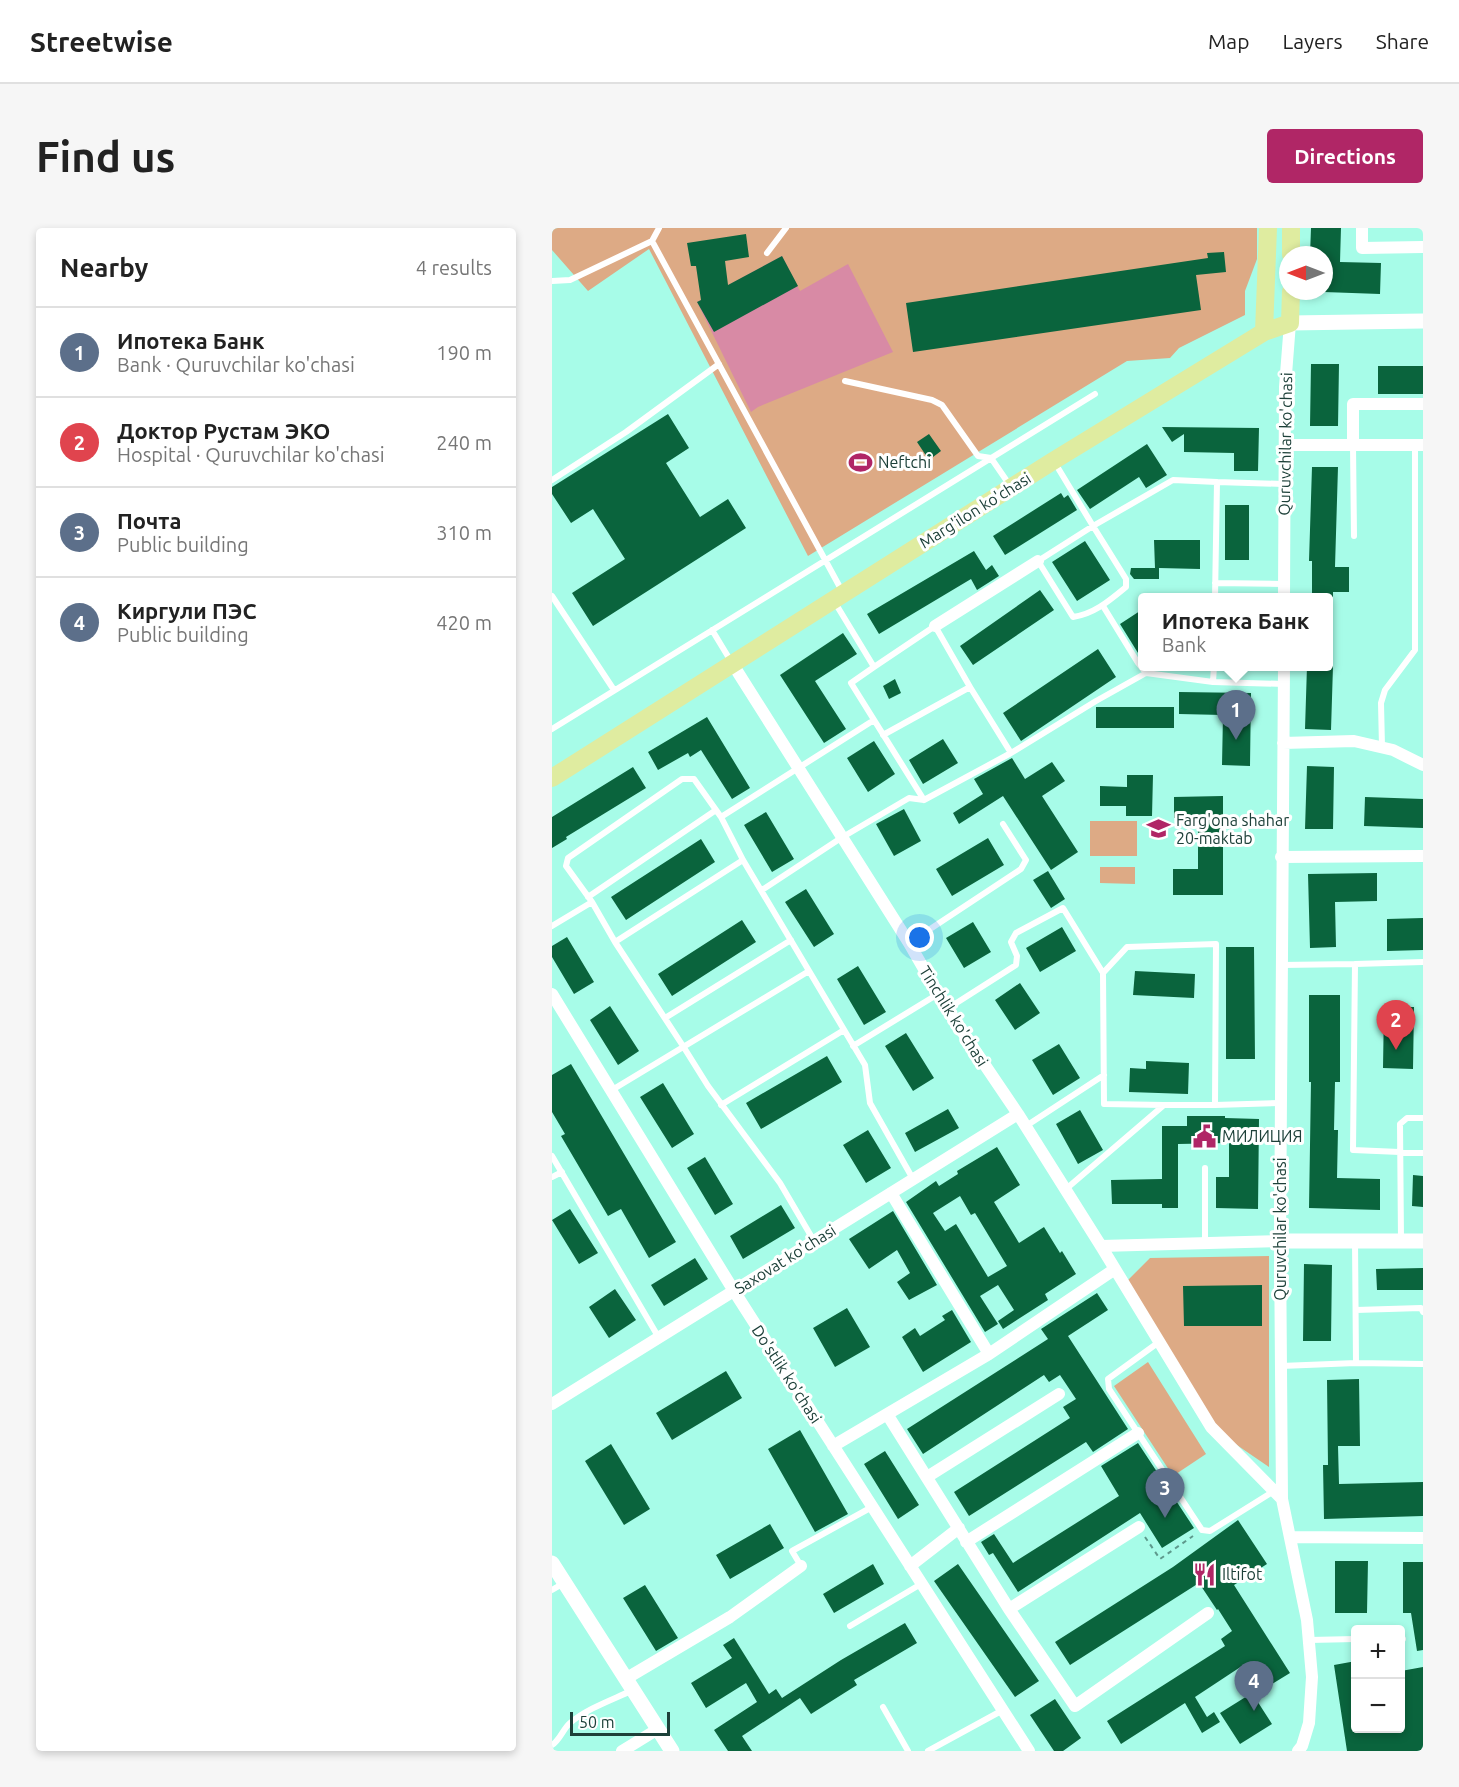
<!DOCTYPE html>
<html lang="en">
<head>
<meta charset="utf-8">
<style>
  body { margin:0; font-family:Ubuntu,sans-serif; background:#f6f6f6; color:#222 }
  .controls { position:absolute; right:18px; bottom:18px; display:grid; overflow:hidden; border-radius:6px; box-shadow:0 3px 9px #0003 }
  .controls button { width:54px; height:54px; display:grid; place-items:center; padding:0; border:0; border-bottom:2px solid #e0e0e0; background:#fff; color:#222; font:30px sans-serif }
  .compass { position:absolute; left:727px; top:18px; width:54px; height:54px; border-radius:50%; background:#fff; box-shadow:0 3px 9px #0003; rotate:270deg }
  .scale { position:absolute; left:18px; bottom:15px; width:100px; box-sizing:border-box; padding-left:6px; border:3px solid #1d4039; border-top:0; font-size:16px; line-height:21px; white-space:nowrap; color:#1d4039; -webkit-text-stroke:4px #fff; paint-order:stroke }
  .you { position:absolute; left:368px; top:710px; width:21px; height:21px; margin:-15px; border:4px solid #fff; border-radius:50%; background:#1a73e8; box-shadow:0 0 0 9px #1a73e833 }
  .badge { display:grid; place-items:center; width:39px; height:39px; border-radius:50%; background:#b02666; color:#fff; font-size:20px; font-weight:700 }
  .pin { position:absolute; translate:-50% -50px; filter:drop-shadow(0 2px 3px #0008) }
  .pin::after { content:''; position:absolute; top:32px; width:21px; height:18px; background:inherit; clip-path:polygon(0 0,100% 0,50% 100%) }
  .popup { position:absolute; left:586px; top:365px; width:195px; height:78px; box-sizing:border-box; display:grid; place-content:center; border-radius:6px; background:#fff; filter:drop-shadow(0 2px 4px #0005); font-size:20px; white-space:nowrap; color:#767676 }
  .popup b { font-size:22px; color:#222 }
  .popup::after { content:''; position:absolute; left:50%; top:100%; margin-left:-12px; border:12px solid transparent; border-top-color:#fff }
  .list { margin:0; padding:0; list-style:none }
  h2 { display:flex; justify-content:space-between; align-items:center; height:78px; margin:0; padding:0 24px; font-size:26px }
  h2 small { font-size:20px; font-weight:400; color:#767676 }
  .list li { display:grid; grid-template-columns:39px 1fr auto; gap:18px; align-items:center; box-sizing:border-box; height:90px; padding:0 24px; border-top:2px solid #e0e0e0 }
  .list b { display:block; font-size:22px; white-space:nowrap }
  .list p { margin:0; font-size:20px; white-space:nowrap; color:#767676 }
  .list em { font-size:20px; font-style:normal; color:#767676 }
  .map { position:relative; flex:none; width:871px; height:1523px; overflow:hidden; border-radius:6px }
  header { display:flex; align-items:center; gap:36px; box-sizing:border-box; height:84px; padding:0 30px; background:#fff; border-bottom:2px solid #e0e0e0 }
  header strong { font-size:28px }
  nav { display:flex; gap:33px; margin-inline-start:auto; font-size:21px }
  .intro { display:flex; align-items:center; justify-content:space-between; box-sizing:border-box; height:144px; padding:0 36px }
  h1 { margin:0; font-size:42px }
  .button { padding:15px 27px; border-radius:6px; background:#b02666; color:#fff; font-size:21px; font-weight:700 }
  main { display:flex; gap:36px; padding:0 36px }
  aside { flex:1; background:#fff; border-radius:6px; box-shadow:0 3px 9px #0003 }
  .map>svg:first-child { display:block }
  .green { fill:#ddaa85 }
  .water { fill:#d88aa5 }
  .building { fill:#0a643d; fill-rule:evenodd }
  .lines { fill:none; stroke-linecap:round; stroke-linejoin:round }
  .path { stroke:#5e998c; stroke-width:2; stroke-dasharray:4.5 4.5; stroke-linecap:butt }
  .service { stroke:#fff; stroke-width:6 }
  .minor { stroke:#fff; stroke-width:12 }
  .tertiary { stroke:#fff; stroke-width:15 }
  .primary { stroke:#dfeca0; stroke-width:18 }
  .labels { text-anchor:middle; stroke-width:6; stroke-linejoin:round; paint-order:stroke }
  .street-label { font-size:16px; fill:#1d4039; stroke:#fff }
  .poi-label { font-size:16px; fill:#1d4039; stroke:#fff; text-anchor:start }
</style>
</head>
<body>
<header>
<strong>Streetwise</strong>
<nav><a>Map</a><a>Layers</a><a>Share</a></nav>
</header>
<div class="intro"><h1>Find us</h1><a class="button">Directions</a></div>
<main>
<aside>
<h2>Nearby<small>4 results</small></h2>
<ul class="list">
<li><span class="badge" style="background:#5c6f8a">1</span><div><b>Ипотека Банк</b><p>Bank · Quruvchilar ko'chasi</p></div><em>190 m</em></li>
<li><span class="badge" style="background:#e0444e">2</span><div><b>Доктор Рустам ЭКО</b><p>Hospital · Quruvchilar ko'chasi</p></div><em>240 m</em></li>
<li><span class="badge" style="background:#5c6f8a">3</span><div><b>Почта</b><p>Public building</p></div><em>310 m</em></li>
<li><span class="badge" style="background:#5c6f8a">4</span><div><b>Киргули ПЭС</b><p>Public building</p></div><em>420 m</em></li>
</ul>
</aside>
<div class="map">
<svg width="871" height="1523" viewBox="0 0 871 1523">
  <rect width="100%" height="100%" fill="#a7fce8"/>
  <path class="green" d="M0,0H705V31L693,63V87L627,120L618,130L575,133L256,328L97,21L36,63L0,22Z
    M538,593H585V628H538Z
    M548,639H583V656L548,655Z
    M717,1028V1239L660,1200L572,1056L598,1030Z
    M596,1134L654,1226L621,1248L562,1158Z"/>
  <path class="water" d="M230,28L248,63L296,36L341,124L206,179L199,184L145,74Z"/>
  <path class="building" d="M759,0H789L788,34L829,35L828,66L772,64V27H758Z
    M194,6L197,29L173,33L176,57L230,28L246,58L162,104L145,74L149,72L144,38H139L135,15Z
    M672,24L674,44L644,47L649,82L361,124L354,75L656,30L655,25Z
    M759,136H787L786,198H758Z
    M826,138H871V166H826Z
    M116,186L137,220L114,235L148,289L176,271L194,300L41,398L20,365L73,331L41,281L19,295L0,266V259Z
    M610,199L707,200L706,243H682V225L632,224V206L620,214Z
    M377,206L389,223L377,232L365,214Z
    M595,216L615,247L594,260L587,249L538,281L525,262Z
    M760,239H786L783,339H797V364H781V369H760V333H757Z
    M509,265L512,270L516,267L525,282L453,327L441,308Z
    M673,277H697V332H673Z
    M602,312H648V341L607,340V351H582L578,346L579,340H603Z
    M533,313L558,352L525,373L500,334Z
    M422,323L434,342L440,337L447,348L425,362L419,351L327,406L315,386Z
    M488,362L502,382L421,437L408,418Z
    M591,381V433L568,396Z
    M291,405L305,426L263,453L294,501L272,515L228,447Z
    M546,421L564,449L469,513L451,485Z
    M755,438H781L779,502L753,501Z
    M343,451L349,465L337,471L331,458Z
    M627,464L699,465L698,538L670,537L671,487L627,486Z
    M544,479H622V500H544Z
    M155,489L198,560L180,571L149,522L138,529L136,525L106,542L96,524Z
    M391,511L406,535L371,556L357,532Z
    M322,513L343,546L316,564L295,530Z
    M460,530L473,551L500,534L513,553L490,568L526,624L499,642L451,568L407,596L401,585L431,566L422,551Z
    M755,538L782,539L781,601H753Z
    M81,539L94,560L14,609L15,611L0,620V589Z
    M575,547H601L600,588H574V578H548V558L575,559Z
    M671,568V667H621V641H646V590H622V569Z
    M813,569L871,571V600L812,598Z
    M352,581L369,613L342,628L324,596Z
    M214,584L242,631L220,644L192,597Z
    M436,610L452,637L400,668L384,641Z
    M149,611L163,634L74,692L59,669Z
    M496,643L513,671L499,680L481,652Z
    M825,645V673L783,674L784,719L758,720L756,646Z
    M254,661L282,706L262,719L233,674Z
    M871,690V722L835,723V691Z
    M190,692L204,714L120,768L106,746Z
    M421,694L439,724L412,740L394,710Z
    M510,699L524,723L488,744L474,720Z
    M15,709L42,754L22,766L0,729V718Z
    M674,719H702L703,831H674Z
    M306,738L334,784L312,797L285,751Z
    M583,743L643,746L642,770L581,767Z
    M468,755L488,785L463,802L443,772Z
    M757,767H788V854H783L782,902H786L785,950L828,951V982L757,980L759,854H757Z
    M58,778L87,823L66,837L38,792Z
    M832,779H862L861,841L831,840Z
    M354,805L382,850L361,863L333,818Z
    M507,816L528,850L501,867L480,832Z
    M275,828L290,854L209,901L194,875Z
    M594,833L637,835L636,866L577,864L578,840L594,841Z
    M19,836L124,1014L97,1030L69,981L56,988L9,908L13,906L0,884V847Z
    M111,855L142,906L120,920L88,869Z
    M396,881L407,900L363,924L353,905Z
    M528,882L551,922L526,936L504,896Z
    M635,888H673V890L707,891L706,981L664,980V949H677V915L626,916V980H610V976H560L559,952L610,951V898H635Z
    M316,902L339,940L314,955L291,917Z
    M445,919L468,957L442,974L467,1015L492,999L508,1025L510,1023L524,1046L493,1066L496,1072L451,1101L446,1093L462,1082L446,1057L428,1068L446,1096L433,1104L354,974L384,953L387,958L406,946L405,943ZM408,968L419,987L423,985L455,1038L436,1049L404,996L393,1003L381,985Z
    M153,929L181,976L163,987L135,940Z
    M861,947L871,948V979L860,978Z
    M229,977L243,1000L191,1031L178,1008Z
    M18,981L46,1025L27,1036L0,992Z
    M341,983L385,1057L357,1072L345,1054L358,1045L345,1022L317,1041L297,1011Z
    M143,1030L156,1051L112,1078L99,1057Z
    M752,1036L780,1037L779,1113H751Z
    M871,1040V1062H825L824,1041Z
    M710,1057V1098H632L631,1058Z
    M63,1061L84,1092L57,1110L37,1079Z
    M545,1065L556,1082L516,1108L576,1201L541,1224L534,1214L417,1288L402,1264L518,1190L511,1179L524,1171L508,1147L497,1154L492,1147L371,1226L355,1201L496,1111L489,1101Z
    M295,1080L318,1119L283,1139L261,1100Z
    M400,1082L419,1114L371,1144L350,1109L363,1100L368,1108L393,1092L390,1088Z
    M174,1143L190,1170L120,1212L104,1185Z
    M807,1151L808,1218H786L787,1256L871,1254V1288L772,1291L771,1237H776L775,1152Z
    M248,1202L296,1286L263,1304L216,1221Z
    M586,1215L642,1300L610,1320L588,1285L466,1364L441,1325L437,1327L429,1314L442,1306L461,1335L567,1268L549,1238Z
    M59,1216L98,1281L72,1297L33,1233Z
    M333,1223L367,1277L346,1291L312,1236Z
    M686,1292L715,1336L682,1357L738,1445L710,1462L693,1436L643,1469L655,1489L662,1484L668,1494L650,1505L633,1475L569,1516L555,1493L673,1418L669,1411L680,1403L666,1381L665,1382L647,1355L518,1437L503,1414L621,1339Z
    M218,1296L232,1320L178,1351L164,1327Z
    M783,1333H816L815,1385H783Z
    M851,1334H871V1422L865,1423L859,1385H851Z
    M321,1336L332,1356L282,1385L271,1366Z
    M406,1336L487,1453L463,1469L382,1353Z
    M93,1357L126,1410L104,1423L71,1370Z
    M353,1395L365,1415L302,1452L305,1457L259,1486L248,1470L190,1508L200,1523H176L162,1502L205,1474L194,1455L154,1480L139,1455L180,1430L171,1417L182,1410L217,1466L224,1461L230,1470L289,1432Z
    M804,1433V1500H849V1443L871,1439V1523H795L782,1437Z
    M700,1465L720,1496L688,1516L668,1485Z
    M503,1471L529,1510L511,1523H502L478,1487Z"/>
  <g class="lines">
    <path class="path" d="M593,1309L608,1331L641,1308"/>
    <path class="service" d="M100,13L290,363
      M215,25L234,0
      M0,53L18,52L100,13L107,0
      M293,153L380,172L390,177L426,228L439,230L459,259
      M801,217L802,308
      M503,235L541,298L621,252L665,254
      M0,252L74,204L167,136
      M541,298L574,351V359C557,373 542,386 521,389L486,333Z
      M663,355L732,356
      M0,368L62,462
      M663,370L665,254L731,256
      M282,373L322,439L383,398L418,459L331,507
      M551,378L586,435L594,445L661,454
      M160,402L180,435
      M662,438L661,454L732,456
      M322,439L299,455L372,572
      M418,459L459,525
      M0,501L543,166
      M830,519L829,475L833,462L863,422V217
      M169,589L322,492
      M210,662L289,610L357,570L372,572L459,525L544,473L594,445
      M36,669L164,582
      M0,698L40,674
      M63,714L191,632
      M357,715L469,641L474,632L451,596
      M871,734L803,736L801,922L871,925
      M729,737L803,736
      M395,781L464,737L465,728L459,714L464,705L511,680L551,745
      M113,790L239,712
      M301,818L386,766
      M60,862L257,743
      M169,877L292,802
      M612,877L552,876L551,745L575,719L664,716L663,877
      M474,898L552,847
      M0,928L107,1110
      M653,940V1015
      M0,949L10,944
      M514,961L612,877H663L728,875
      M849,1012L848,896L855,890H871
      M262,1013L228,955L156,858L131,818L63,714L40,674L14,638L16,630L130,551H142L169,589L191,632L313,837L318,875L361,951
      M803,1013L804,1135
      M804,1082L869,1080L871,1084
      M607,1114L556,1151L557,1161L650,1302L658,1303L722,1263
      M729,1138L804,1135L871,1136
      M249,1338L240,1323L320,1279
      M0,1362L12,1355
      M298,1398L369,1356
      M848,1411H851
      M757,1412L804,1411
      M331,1479L356,1523
      M0,1517C8,1512 11,1501 18,1495C36,1480 60,1472 81,1462
      M376,1523L451,1482"/>
    <path class="minor" d="M810,0V20L871,19
      M733,217H871
      M801,217V176H871
      M732,370L733,159L738,95
      M383,398L486,333
      M180,435L357,715L395,781L466,886L549,1018L659,1199L730,1271
      M732,438L728,1013L730,1271L755,1392L760,1449L757,1495L750,1518L746,1523
      M731,515L802,513L841,522L871,537
      M729,629L871,628
      M0,766L182,1063L477,1523
      M549,1018L728,1013
      M437,1126L563,1041
      M0,1176L466,886
      M335,1186L457,1381L523,1478L656,1385
      M281,1218L437,1126L339,965
      M375,1249L507,1166
      M738,1309L871,1310
      M414,1314L586,1205
      M358,1338L407,1300
      M457,1381L587,1299
      M75,1450L178,1389L249,1338
      M70,1523L106,1501"/>
    <path class="tertiary" d="M738,95L871,93
      M728,1013H871
      M0,1335L120,1523"/>
    <path class="primary" d="M739,27V0
      M712,104L716,0
      M0,550L501,233L712,104L738,95L739,63"/>
  </g>
  <defs>
    <symbol id="stadium-bare" viewBox="-9 -9 18 18"><path d="M0-5a6.5 5 0 1 0 0 10a6.5 5 0 1 0 0-10ZM-3.5-1.8h7v3.6h-7Z" fill="#b02666" stroke="#fff" stroke-width="2.5" paint-order="stroke"/></symbol>
    <symbol id="school-bare" viewBox="-9 -9 18 18"><path d="M0-5L7-2L0 1L-7-2ZM-4 1L0 2.5L4 1V4Q0 6-4 4Z" fill="#b02666" stroke="#fff" stroke-width="2.5" paint-order="stroke"/></symbol>
    <symbol id="civic-bare" viewBox="-9 -9 18 18"><path d="M-.6-6.5H3V-4.5H.6V-3L4-1V1h2V6H-6V1h2V-1L-.6-3ZM-1.2 2.5V6h2.4V2.5Z" fill="#b02666" stroke="#fff" stroke-width="2.5" paint-order="stroke"/></symbol>
    <symbol id="restaurant-bare" viewBox="-9 -9 18 18"><path d="M-5-6h1v4h1v-4h1v4h1v-4h1v5L-1.5 .5V6h-2V.5L-5-1ZM5-6V6H3V1.5H1.5Q1.5-4 5-6Z" fill="#b02666" stroke="#fff" stroke-width="2.5" paint-order="stroke"/></symbol>
  </defs>
  <g fill-rule="evenodd">
    <use href="#stadium-bare" x="292" y="218" width="33" height="33"/>
    <use href="#school-bare" x="590" y="584" width="33" height="33"/>
    <use href="#civic-bare" x="636" y="892" width="33" height="33"/>
    <use href="#restaurant-bare" x="636" y="1330" width="33" height="33"/>
  </g>
  <g class="labels">
    <g class="street-label">
      <text transform="translate(733 216) rotate(-89)" y="6">Quruvchilar ko'chasi</text>
      <text transform="translate(423 282) rotate(-32)" y="6">Marg'ilon ko'chasi</text>
      <text transform="translate(402 788) rotate(58)" y="6">Tinchlik ko'chasi</text>
      <text transform="translate(728 1001) rotate(-90)" y="6">Quruvchilar ko'chasi</text>
      <text transform="translate(233 1031) rotate(-32)" y="6">Saxovat ko'chasi</text>
      <text transform="translate(235 1146) rotate(57)" y="6">Do'stlik ko'chasi</text>
    </g>
    <g class="poi-label">
      <text x="326" y="240">Neftchi</text>
      <text x="624" y="598">Farg'ona shahar<tspan x="624" dy="18">20-maktab</tspan></text>
      <text x="670" y="914">МИЛИЦИЯ</text>
      <text x="670" y="1352">Iltifot</text>
    </g>
  </g>
</svg>
<div class="controls">
<button>+</button>
<button>−</button>
</div>
<svg class="compass" viewBox="-18 -18 36 36"><path d="M0-13l5 13h-10z" fill="#e53935"/><path d="M0 13l5-13h-10z" fill="#767676"/></svg>
<div class="scale">50 m</div>
<div class="you"></div>
<div class="pin badge" style="left:684px;top:512px;background:#5c6f8a">1</div>
<div class="popup"><b>Ипотека Банк</b>Bank</div>
<div class="pin badge" style="left:844px;top:822px;background:#e0444e">2</div>
<div class="pin badge" style="left:613px;top:1290px;background:#5c6f8a">3</div>
<div class="pin badge" style="left:702px;top:1483px;background:#5c6f8a">4</div>
</div>
</main>
</body>
</html>
